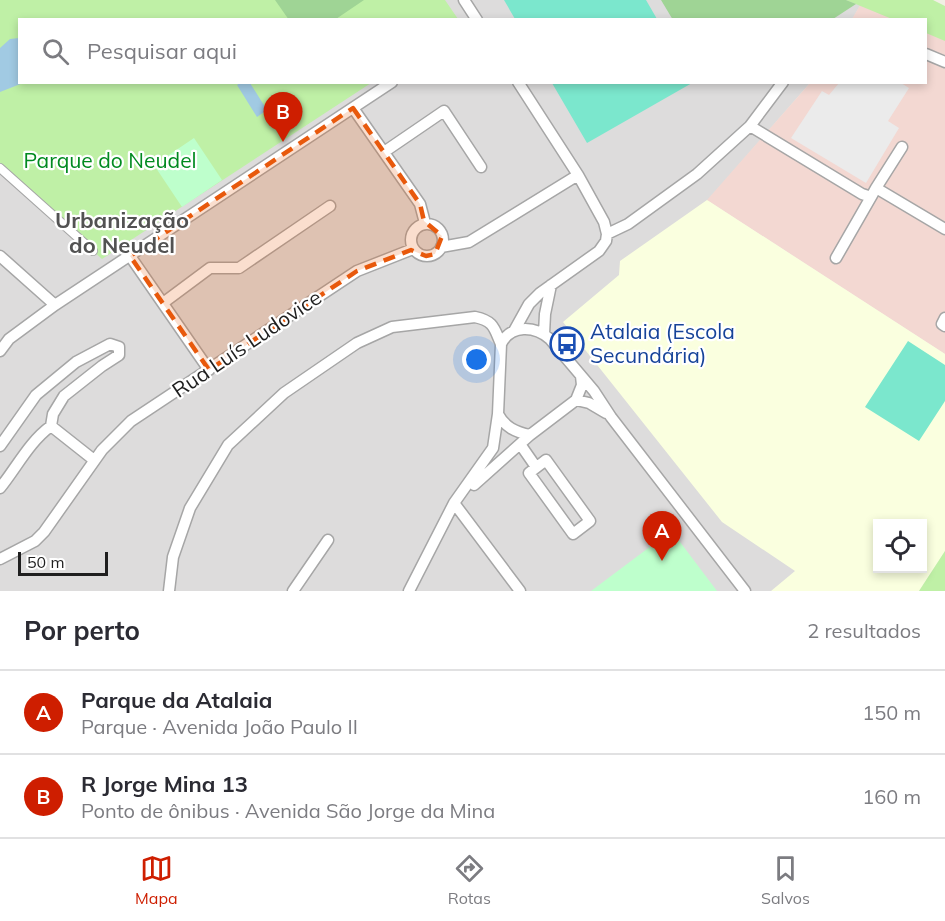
<!DOCTYPE html>
<html lang="pt">
<head>
<meta charset="utf-8">
<style>
  body { margin:0; font-family:Mulish,sans-serif; background:#f2f2f3; color:#2b2b33 }
  .controls { position:absolute; right:18px; bottom:18px; display:grid; overflow:hidden; border-radius:0px; box-shadow:0 3px 9px #0003 }
  .controls button { width:54px; height:54px; display:grid; place-items:center; padding:0; border:0; border-bottom:2px solid #e1e1e2; background:#fff; color:#2b2b33; font:30px sans-serif }
  .scale { position:absolute; left:18px; bottom:15px; width:90px; box-sizing:border-box; padding-left:6px; border:3px solid #1f1f1f; border-top:0; font-size:16px; line-height:21px; white-space:nowrap; color:#1f1f1f; -webkit-text-stroke:4px #fff; paint-order:stroke }
  .you { position:absolute; left:477px; top:360px; width:21px; height:21px; margin:-15px; border:4px solid #fff; border-radius:50%; background:#1a73e8; box-shadow:0 0 0 9px #1a73e833 }
  .badge { display:grid; place-items:center; width:39px; height:39px; border-radius:50%; background:#ce1e00; color:#fff; font-size:20px; font-weight:700 }
  .pin { position:absolute; translate:-50% -50px; filter:drop-shadow(0 2px 3px #0008) }
  .pin::after { content:''; position:absolute; top:32px; width:21px; height:18px; background:inherit; clip-path:polygon(0 0,100% 0,50% 100%) }
  .list { margin:0; padding:0; list-style:none }
  h2 { display:flex; justify-content:space-between; align-items:center; height:78px; margin:0; padding:0 24px; font-size:26px }
  h2 small { font-size:20px; font-weight:400; color:#7c7c81 }
  .list li { display:grid; grid-template-columns:39px 1fr auto; gap:18px; align-items:center; box-sizing:border-box; height:84px; padding:0 24px; border-top:2px solid #e1e1e2 }
  .list b { display:block; font-size:22px; white-space:nowrap }
  .list p { margin:0; font-size:20px; white-space:nowrap; color:#7c7c81 }
  .list em { font-size:20px; font-style:normal; color:#7c7c81 }
  .icon { flex:none; width:33px; height:33px; fill:none; stroke:currentColor; stroke-width:2; stroke-linecap:round; stroke-linejoin:round }
  .map { position:relative; flex:none; width:945px; height:591px; overflow:hidden }
  .search { position:absolute; background:#fff; box-shadow:0 3px 9px #0003; left:18px; right:18px; top:18px; height:66px; display:flex; align-items:center; gap:15px; box-sizing:border-box; padding:0 21px; border-radius:0px; color:#7c7c81; font-size:22px }
  .sheet { height:246px; background:#fff }
  nav { display:flex; justify-content:space-around; align-items:center; box-sizing:border-box; height:84px; border-top:2px solid #e1e1e2; background:#fff; font-size:16px; color:#7c7c81 }
  nav a { display:grid; justify-items:center; gap:3px }
  nav .on { color:#ce1e00 }
  .map>svg:first-child { display:block }
  .residential { fill:#dddcdc }
  .commercial { fill:#f3d8d2 }
  .education { fill:#faffdf; fill-rule:evenodd }
  .grass { fill:#bff0a6 }
  .forest { fill:#9fd495 }
  .park { fill:#beffcc }
  .pitch { fill:#7be7cd }
  .parking { fill:#ebebeb }
  .water { fill:#a1cae3 }
  .lines { fill:none; stroke-linecap:round; stroke-linejoin:round }
  .pedestrian-casing { stroke:#a6a6a6; stroke-width:10 }
  .minor-casing { stroke:#a6a6a6; stroke-width:13 }
  .pedestrian { stroke:#fff; stroke-width:8 }
  .minor { stroke:#fff; stroke-width:10 }
  .marked { fill:#e8590c; fill-opacity:0.2; stroke:#e8590c; stroke-width:4.5; stroke-dasharray:12 8; stroke-linejoin:round }
  .labels { text-anchor:middle; stroke-width:4.5; stroke-linejoin:round; paint-order:stroke }
  .park-label { font-size:21px; fill:#018a20; stroke:#fff }
  .transit-label { font-size:21px; fill:#164399; stroke:#fff; text-anchor:start }
  .street-label { font-size:21px; fill:#1f1f1f; stroke:#fff }
  .neighbourhood-label { font-size:22px; font-weight:bold; fill:#525252; stroke:#fff }
</style>
</head>
<body>
<div class="map">
<svg width="945" height="591" viewBox="0 0 945 591">
  <rect width="100%" height="100%" fill="#f1efe4"/>
  <path class="residential" d="M0,0H863L852,20H20V82L810,83L708,200L693,228L820,591H0Z"/>
  <path class="commercial" d="M863,0L945,23V354L707,200L810,83L926,82V20L852,19Z"/>
  <path class="education" d="M707,200L945,354V551L919,591H771L795,571L722,522L563,322L619,275L620,261ZM878,524H922V568H878Z"/>
  <path class="grass" d="M0,0H445L458,19L20,20V82L371,83L102,259L0,167Z
    M846,0H933L945,6V41L926,33V20L892,19Z
    M945,551V591H919Z"/>
  <path class="forest" d="M275,0H364L336,19L289,20Z
    M661,0H846L856,4L833,19L673,20Z"/>
  <path class="park" d="M194,138L222,180L182,207L154,165Z
    M671,530L717,591H591L671,531Z"/>
  <path class="pitch" d="M504,0H646L657,19H515Z
    M552,83H692L587,143Z
    M908,341L945,365V401L919,441L865,407Z"/>
  <path class="parking" d="M839,83H901L909,88L888,121L899,128L866,183L791,138L822,91L829,95Z"/>
  <path class="water" d="M19,38L20,82L23,83L0,92V48L10,39Z
    M240,83H250L267,110L257,117L237,85Z"/>
  <g class="lines">
    <defs>
      <path id="pedestrian" d="M0,168L93,251"/>
      <path id="minor" d="M464,0L477,20
        M926,54L945,62
        M353,108L420,204L425,223
        M750,126L862,194L871,197L876,188L945,229
        M384,152L444,111L481,167
        M876,188L902,147
        M411 240a16 16 0 1 1 32 0a16 16 0 1 1-32 0Z
        M607,234L628,224L697,174L750,126L783,82
        M441,247L469,242L578,175
        M0,256L55,305
        M130,256L209,370
        M836,258L871,197
        M163,303L210,268H239L330,206
        M945,318L942,324L945,326
        M514,331L529,304L540,293L599,251L606,241L607,234L604,222L578,175L518,82
        M544,334L545,314L551,285
        M0,351L9,339L55,305L392,82
        M576,400L589,403L606,413
        M498,414C505,427 515,432 530,435
        M51,426L94,460
        M520,444L536,467
        M0,446L36,395L76,362L110,344L119,347V355L102,366L64,396L53,414L51,426C29,442 17,467 0,488
        M546,460L590,521L573,534L529,473Z
        M474,485L530,435L576,400L582,385L581,376
        M454,503L520,591
        M0,559L35,541L44,532L102,450L131,421L357,271L413,249
        M169,591L173,557L190,508L228,445L284,393L357,343L392,327L475,317C494,321 494,328 501,344
        M293,591L328,540
        M409,591L454,503L493,448L498,414L501,344C511,324 535,326 550,339L594,391L611,417L745,591"/>
    </defs>
    <use href="#pedestrian" class="pedestrian-casing"/>
    <use href="#minor" class="minor-casing"/>
    <use href="#pedestrian" class="pedestrian"/>
    <use href="#minor" class="minor"/>
  </g>
  <path class="marked" d="M353,108L420,204L424,221L442,236L435,254L426,256L411,250L357,271L209,370L130,256Z"/>
  <defs>
    <symbol id="bus-ring" viewBox="-11 -11 22 22"><circle r="9.5" fill="#fff" stroke="#1a4fb4" stroke-width="1.5"/><path d="M-5-6H5V4H4V6H2V4H-2V6H-4V4H-5ZM-3.5-4V0h7V-4ZM-3.5 1.2v1.5H-2V1.2ZM2 1.2v1.5H3.5V1.2Z" fill="#1a4fb4"/></symbol>
  </defs>
  <g fill-rule="evenodd">
    <use href="#bus-ring" x="548" y="325" width="38" height="38"/>
  </g>
  <g class="labels">
    <g class="park-label">
      <text x="110" y="168">Parque do Neudel</text>
    </g>
    <g class="transit-label">
      <text x="590" y="339">Atalaia (Escola<tspan x="590" dy="24">Secundária)</tspan></text>
    </g>
    <g class="street-label">
      <text transform="translate(247 344) rotate(-34)" y="7">Rua Luís Ludovice</text>
    </g>
    <g class="neighbourhood-label">
      <text x="122" y="228">Urbanização<tspan x="122" dy="25">do Neudel</tspan></text>
    </g>
  </g>
</svg>
<div class="controls">
<button><svg class="icon" aria-label="locate" viewBox="0 0 24 24"><circle cx="12" cy="12" r="6"/><path d="M12 2v4M12 18v4M2 12h4M18 12h4"/></svg></button>
</div>
<div class="scale">50 m</div>
<div class="you"></div>
<div class="pin badge" style="left:662px;top:561px">A</div>
<div class="pin badge" style="left:283px;top:142px">B</div>
<div class="search"><svg class="icon" aria-label="search" viewBox="0 0 24 24"><circle cx="10" cy="10" r="6"/><path d="M15 15l6 6"/></svg>Pesquisar aqui</div>
</div>
<section class="sheet">
<h2>Por perto<small>2 resultados</small></h2>
<ul class="list">
<li><span class="badge">A</span><div><b>Parque da Atalaia</b><p>Parque · Avenida João Paulo II</p></div><em>150 m</em></li>
<li><span class="badge">B</span><div><b>R Jorge Mina 13</b><p>Ponto de ônibus · Avenida São Jorge da Mina</p></div><em>160 m</em></li>
</ul>
</section>
<nav>
<a class="on"><svg class="icon" aria-label="map" viewBox="0 0 24 24"><path d="M3 6l6-2 6 2 6-2v14l-6 2-6-2-6 2zM9 4v14M15 6v14"/></svg>Mapa</a>
<a><svg class="icon" aria-label="directions" viewBox="0 0 24 24"><path d="M12 3l9 9-9 9-9-9zM9 14v-3h6M13 9l2 2-2 2"/></svg>Rotas</a>
<a><svg class="icon" aria-label="saved" viewBox="0 0 24 24"><path d="M7 4h10v16l-5-4-5 4z"/></svg>Salvos</a>
</nav>
</body>
</html>
